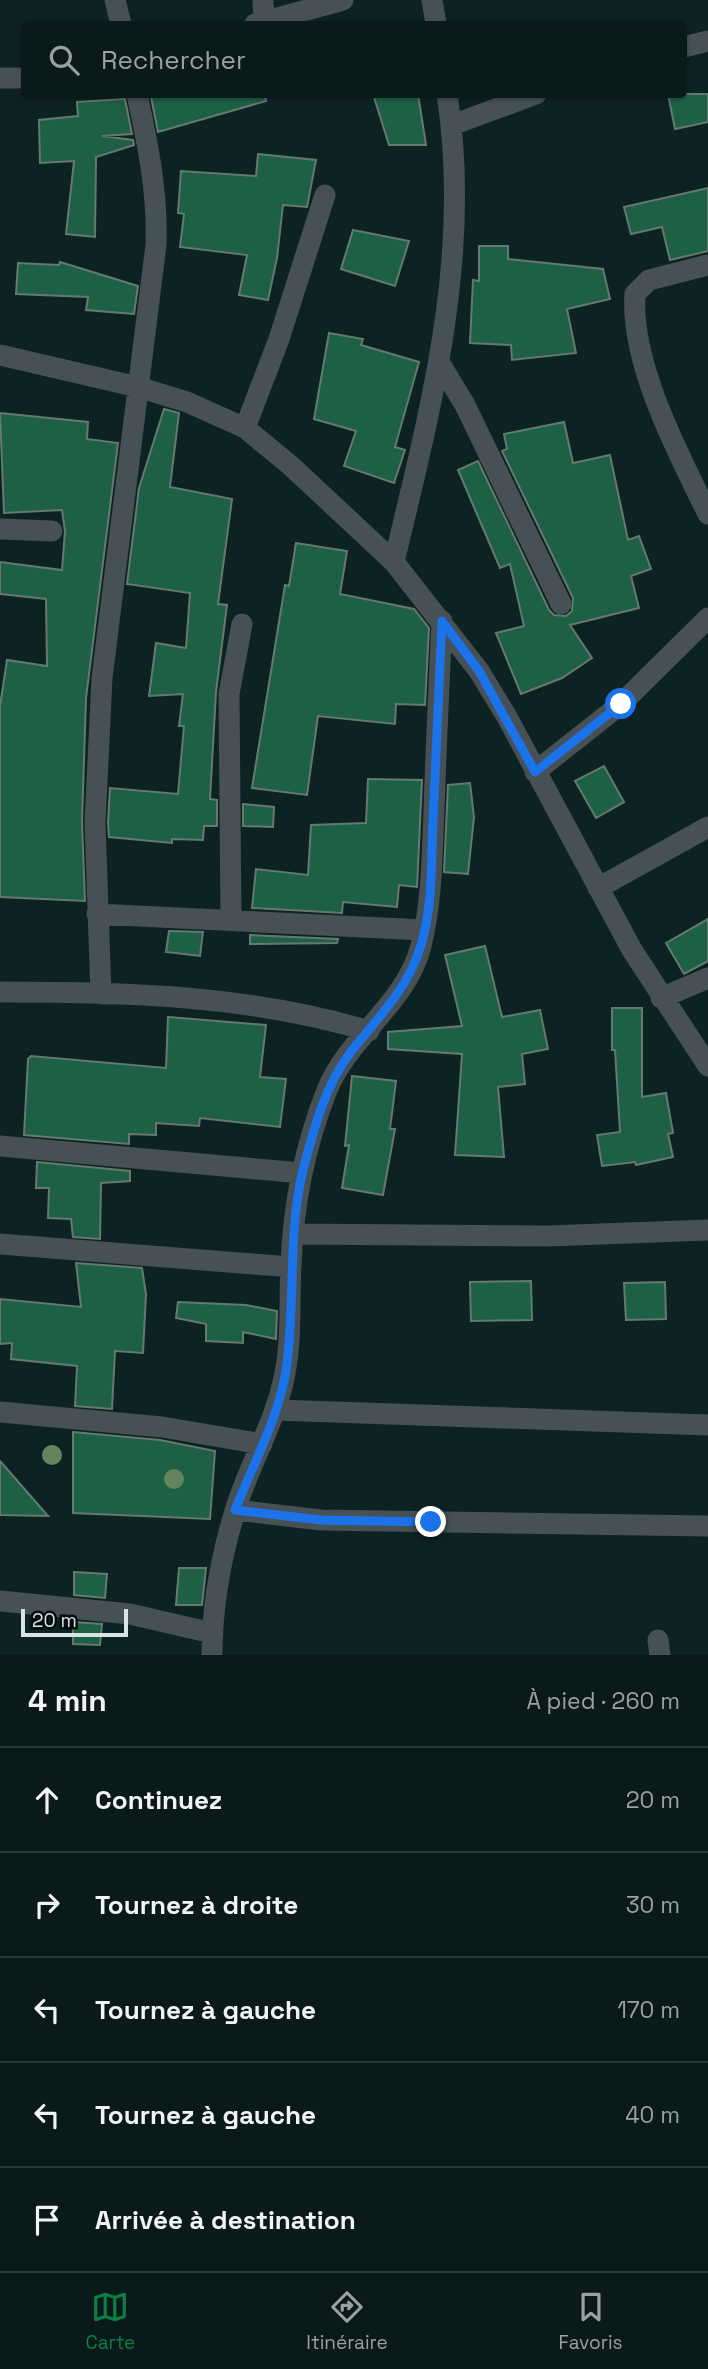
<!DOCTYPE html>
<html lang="fr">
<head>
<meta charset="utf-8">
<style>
  body { margin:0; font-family:"Space Grotesk",sans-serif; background:#182727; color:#f1f3f6 }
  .scale { position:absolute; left:21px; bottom:18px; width:107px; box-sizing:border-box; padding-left:7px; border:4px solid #d7e4e4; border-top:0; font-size:19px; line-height:24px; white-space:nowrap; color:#d7e4e4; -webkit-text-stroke:5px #030b0b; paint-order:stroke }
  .stop { position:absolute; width:21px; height:21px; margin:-16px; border:5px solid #1a73e8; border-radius:50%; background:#fff }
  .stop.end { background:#1a73e8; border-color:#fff; box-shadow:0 2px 7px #0008 }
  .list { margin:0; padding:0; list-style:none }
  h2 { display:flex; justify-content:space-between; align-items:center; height:91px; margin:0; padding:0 28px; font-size:30px }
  h2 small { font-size:23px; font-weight:400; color:#99a1a2 }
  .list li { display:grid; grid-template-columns:46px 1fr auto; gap:21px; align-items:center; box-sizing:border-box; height:105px; padding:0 28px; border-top:2px solid #2a3839 }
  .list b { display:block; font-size:26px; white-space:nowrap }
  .list em { font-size:23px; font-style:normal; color:#99a1a2 }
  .icon { flex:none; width:38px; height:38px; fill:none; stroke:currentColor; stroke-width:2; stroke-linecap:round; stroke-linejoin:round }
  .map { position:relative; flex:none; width:708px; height:1655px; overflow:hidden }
  .search { position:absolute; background:#0a1a1a; box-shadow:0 2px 5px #0004; left:21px; right:21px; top:21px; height:77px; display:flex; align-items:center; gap:18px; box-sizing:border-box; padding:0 24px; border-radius:7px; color:#99a1a2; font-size:26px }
  .sheet { height:616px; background:#0a1a1a }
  nav { display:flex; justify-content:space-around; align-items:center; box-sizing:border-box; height:98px; border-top:2px solid #2a3839; background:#0a1a1a; font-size:19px; color:#99a1a2 }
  nav a { display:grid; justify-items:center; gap:4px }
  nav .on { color:#0b8043 }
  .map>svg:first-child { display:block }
  .building { fill:#1d6046; stroke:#65796f; stroke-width:2 }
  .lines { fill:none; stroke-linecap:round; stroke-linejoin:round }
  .minor { stroke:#475054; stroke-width:21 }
  .tree { fill:#63855d }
  .route { stroke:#1a73e8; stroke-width:9 }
</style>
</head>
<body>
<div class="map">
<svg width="708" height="1655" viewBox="0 0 708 1655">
  <rect width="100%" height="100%" fill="#0d2323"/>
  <path class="building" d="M170,94H265L266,101L158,132L151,97Z
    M373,94H418L426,145H389Z
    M668,94H708V122L675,129Z
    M125,99L132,134L102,136L133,140L134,145L96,157L95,237L66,234L74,161L40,163L39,120L78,116L77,102Z
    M258,154L316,160L307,207L283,205L277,258L268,300L239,295L247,255L180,247L184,214L178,213L181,171L256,176Z
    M708,188V251L670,260L662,227L631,234L624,207Z
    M353,230L409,241L395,286L341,269Z
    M479,246H508V259L603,269L610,299L567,309L576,353L512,360L511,345L470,343L473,280L479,281Z
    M60,262L138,286L134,314L86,310L88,297L16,294L18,263L59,265Z
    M329,333L363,339L361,345L419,362L395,447L405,450L394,483L344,466L356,431L314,419Z
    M164,409L179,413L170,487L232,499L218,604L227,605L216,692L210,799L217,800V826H204L203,840L172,839V843L109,837L108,823L110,788L178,794L184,726H179L183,694L149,696L156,643L186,648L190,593L127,584L139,488Z
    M0,413L88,422L87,439L118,443L86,698L82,822L85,901L0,897V706L7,660L47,666L46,599L0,594V562L62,570L65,531L62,510L4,513Z
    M564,422L573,463L610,455L628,540L639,536L651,569L631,576L639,608L570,625L592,658L562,678L521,694L496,633L524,626L510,564L500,568L458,470L478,461L549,610L554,615L566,616L572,611L573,598L502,451L507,449L504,434Z
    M296,543L347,551L340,594L414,609L429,628L425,705L396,704L395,724L318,716L307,795L252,788L285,585L289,586Z
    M604,766L624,802L596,818L575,781Z
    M368,779L422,780L417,887L399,885L397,907L343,902L342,913L252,908L256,869L308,875L311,825L366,823Z
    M470,783L474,817L468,874L444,872L448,785Z
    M243,804L274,807L273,827L243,826Z
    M708,919V961L684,974L666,943Z
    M169,931L203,932L200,956L166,952Z
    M250,935L338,939L337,943L250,944Z
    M485,946L502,1017L540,1010L548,1049L522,1054L525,1084L498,1087L504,1157L455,1155L462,1054L388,1049V1032L462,1026L445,955Z
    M612,1008H642V1097L666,1093L673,1133L668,1134L673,1157L636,1165L635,1162L602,1166L597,1135L620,1132L615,1050H612Z
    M168,1017L266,1025L260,1077L286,1079L280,1127L200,1118L199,1126L156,1123V1135L129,1134V1144L24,1135L28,1059L31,1056L166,1068Z
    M352,1076L396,1081L390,1129H395L383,1195L342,1188L349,1145L345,1146Z
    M37,1162L130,1171V1181L101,1183L100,1239L73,1237L71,1219L48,1218L49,1188H36Z
    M76,1263L142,1268L146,1294L143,1353L115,1351L112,1409L75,1406L77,1366L11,1359L12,1343L0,1344V1299L81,1307Z
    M531,1281L532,1320L471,1321L470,1282Z
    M665,1282L666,1319L626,1320L624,1283Z
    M178,1302L246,1305L277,1311L276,1339L243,1332V1343L206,1341V1324L176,1318Z
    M73,1432L160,1440L215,1451L210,1519L73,1513Z
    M0,1461L48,1516L0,1515Z
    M179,1568H206L202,1605H176Z
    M74,1572L107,1574L105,1598L74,1595Z
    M73,1622L102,1624L100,1645L73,1644Z"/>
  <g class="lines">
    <path class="minor" d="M115,0L121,24
      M263,0L264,22
      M432,0L436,24
      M255,24L343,0
      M684,47L708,41
      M0,78H24
      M452,125L536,94
      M708,265L649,280L635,294C630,363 678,453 708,514
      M0,355L138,387L187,402L245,428L290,465L394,562L479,671L507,717L632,950L708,1066
      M439,362L465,405L561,604
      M245,428L279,339L325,195
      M0,529L52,531
      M394,562C431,407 472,255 447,94
      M535,772L621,704L708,618
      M598,888L708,827
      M97,914L424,930
      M231,920L229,694L242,624
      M0,992C123,992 251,995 369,1031
      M101,994L95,823L102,678L156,245C158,194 148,145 137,94
      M661,998L708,978
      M0,1146L302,1173
      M293,1234L548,1236L708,1230
      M0,1244L291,1267
      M276,1410L708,1425
      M0,1412L162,1427L262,1444
      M235,1510L321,1520L708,1526
      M0,1601L130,1614L212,1633
      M658,1640L660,1655
      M212,1655C212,1607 221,1557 235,1511C249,1464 276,1422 285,1373C292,1337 289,1301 291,1265C293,1206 305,1146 327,1090C349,1036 406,1004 421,946C432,902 432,855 434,811C436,747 439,684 442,621"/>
  </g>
  <g class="tree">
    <circle cx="52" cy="1455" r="10"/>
    <circle cx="174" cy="1479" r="10"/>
  </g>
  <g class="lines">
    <path class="route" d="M431,1522L321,1520L235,1510C253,1465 278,1419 286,1371C296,1304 287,1237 303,1170C314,1129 324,1088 350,1053C376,1019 407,991 420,948C433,909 431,863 433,822C436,755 439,688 442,621L479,671L535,772L621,704"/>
  </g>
</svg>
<div class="scale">20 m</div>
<div class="stop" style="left:621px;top:704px"></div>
<div class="stop end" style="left:431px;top:1522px"></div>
<div class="search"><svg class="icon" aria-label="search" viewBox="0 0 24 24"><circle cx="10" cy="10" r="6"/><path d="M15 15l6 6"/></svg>Rechercher</div>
</div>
<section class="sheet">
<h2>4 min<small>À pied · 260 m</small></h2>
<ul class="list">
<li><svg class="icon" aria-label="ahead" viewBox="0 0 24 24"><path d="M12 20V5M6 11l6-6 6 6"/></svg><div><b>Continuez</b></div><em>20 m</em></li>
<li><svg class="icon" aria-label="right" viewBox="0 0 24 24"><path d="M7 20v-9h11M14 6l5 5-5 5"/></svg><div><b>Tournez à droite</b></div><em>30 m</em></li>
<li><svg class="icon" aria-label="left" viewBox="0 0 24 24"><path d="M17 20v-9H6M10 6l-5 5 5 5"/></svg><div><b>Tournez à gauche</b></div><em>170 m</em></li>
<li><svg class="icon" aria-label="left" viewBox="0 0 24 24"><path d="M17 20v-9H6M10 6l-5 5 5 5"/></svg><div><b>Tournez à gauche</b></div><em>40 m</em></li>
<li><svg class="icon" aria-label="arrive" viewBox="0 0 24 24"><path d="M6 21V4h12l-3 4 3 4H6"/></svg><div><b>Arrivée à destination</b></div></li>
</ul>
</section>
<nav>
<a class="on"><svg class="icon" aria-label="map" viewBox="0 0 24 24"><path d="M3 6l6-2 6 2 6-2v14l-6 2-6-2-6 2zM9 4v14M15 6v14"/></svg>Carte</a>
<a><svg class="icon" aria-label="directions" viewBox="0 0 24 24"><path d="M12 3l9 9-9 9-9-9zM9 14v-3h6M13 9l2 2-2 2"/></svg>Itinéraire</a>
<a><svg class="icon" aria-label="saved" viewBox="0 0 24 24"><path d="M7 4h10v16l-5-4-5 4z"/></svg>Favoris</a>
</nav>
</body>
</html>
